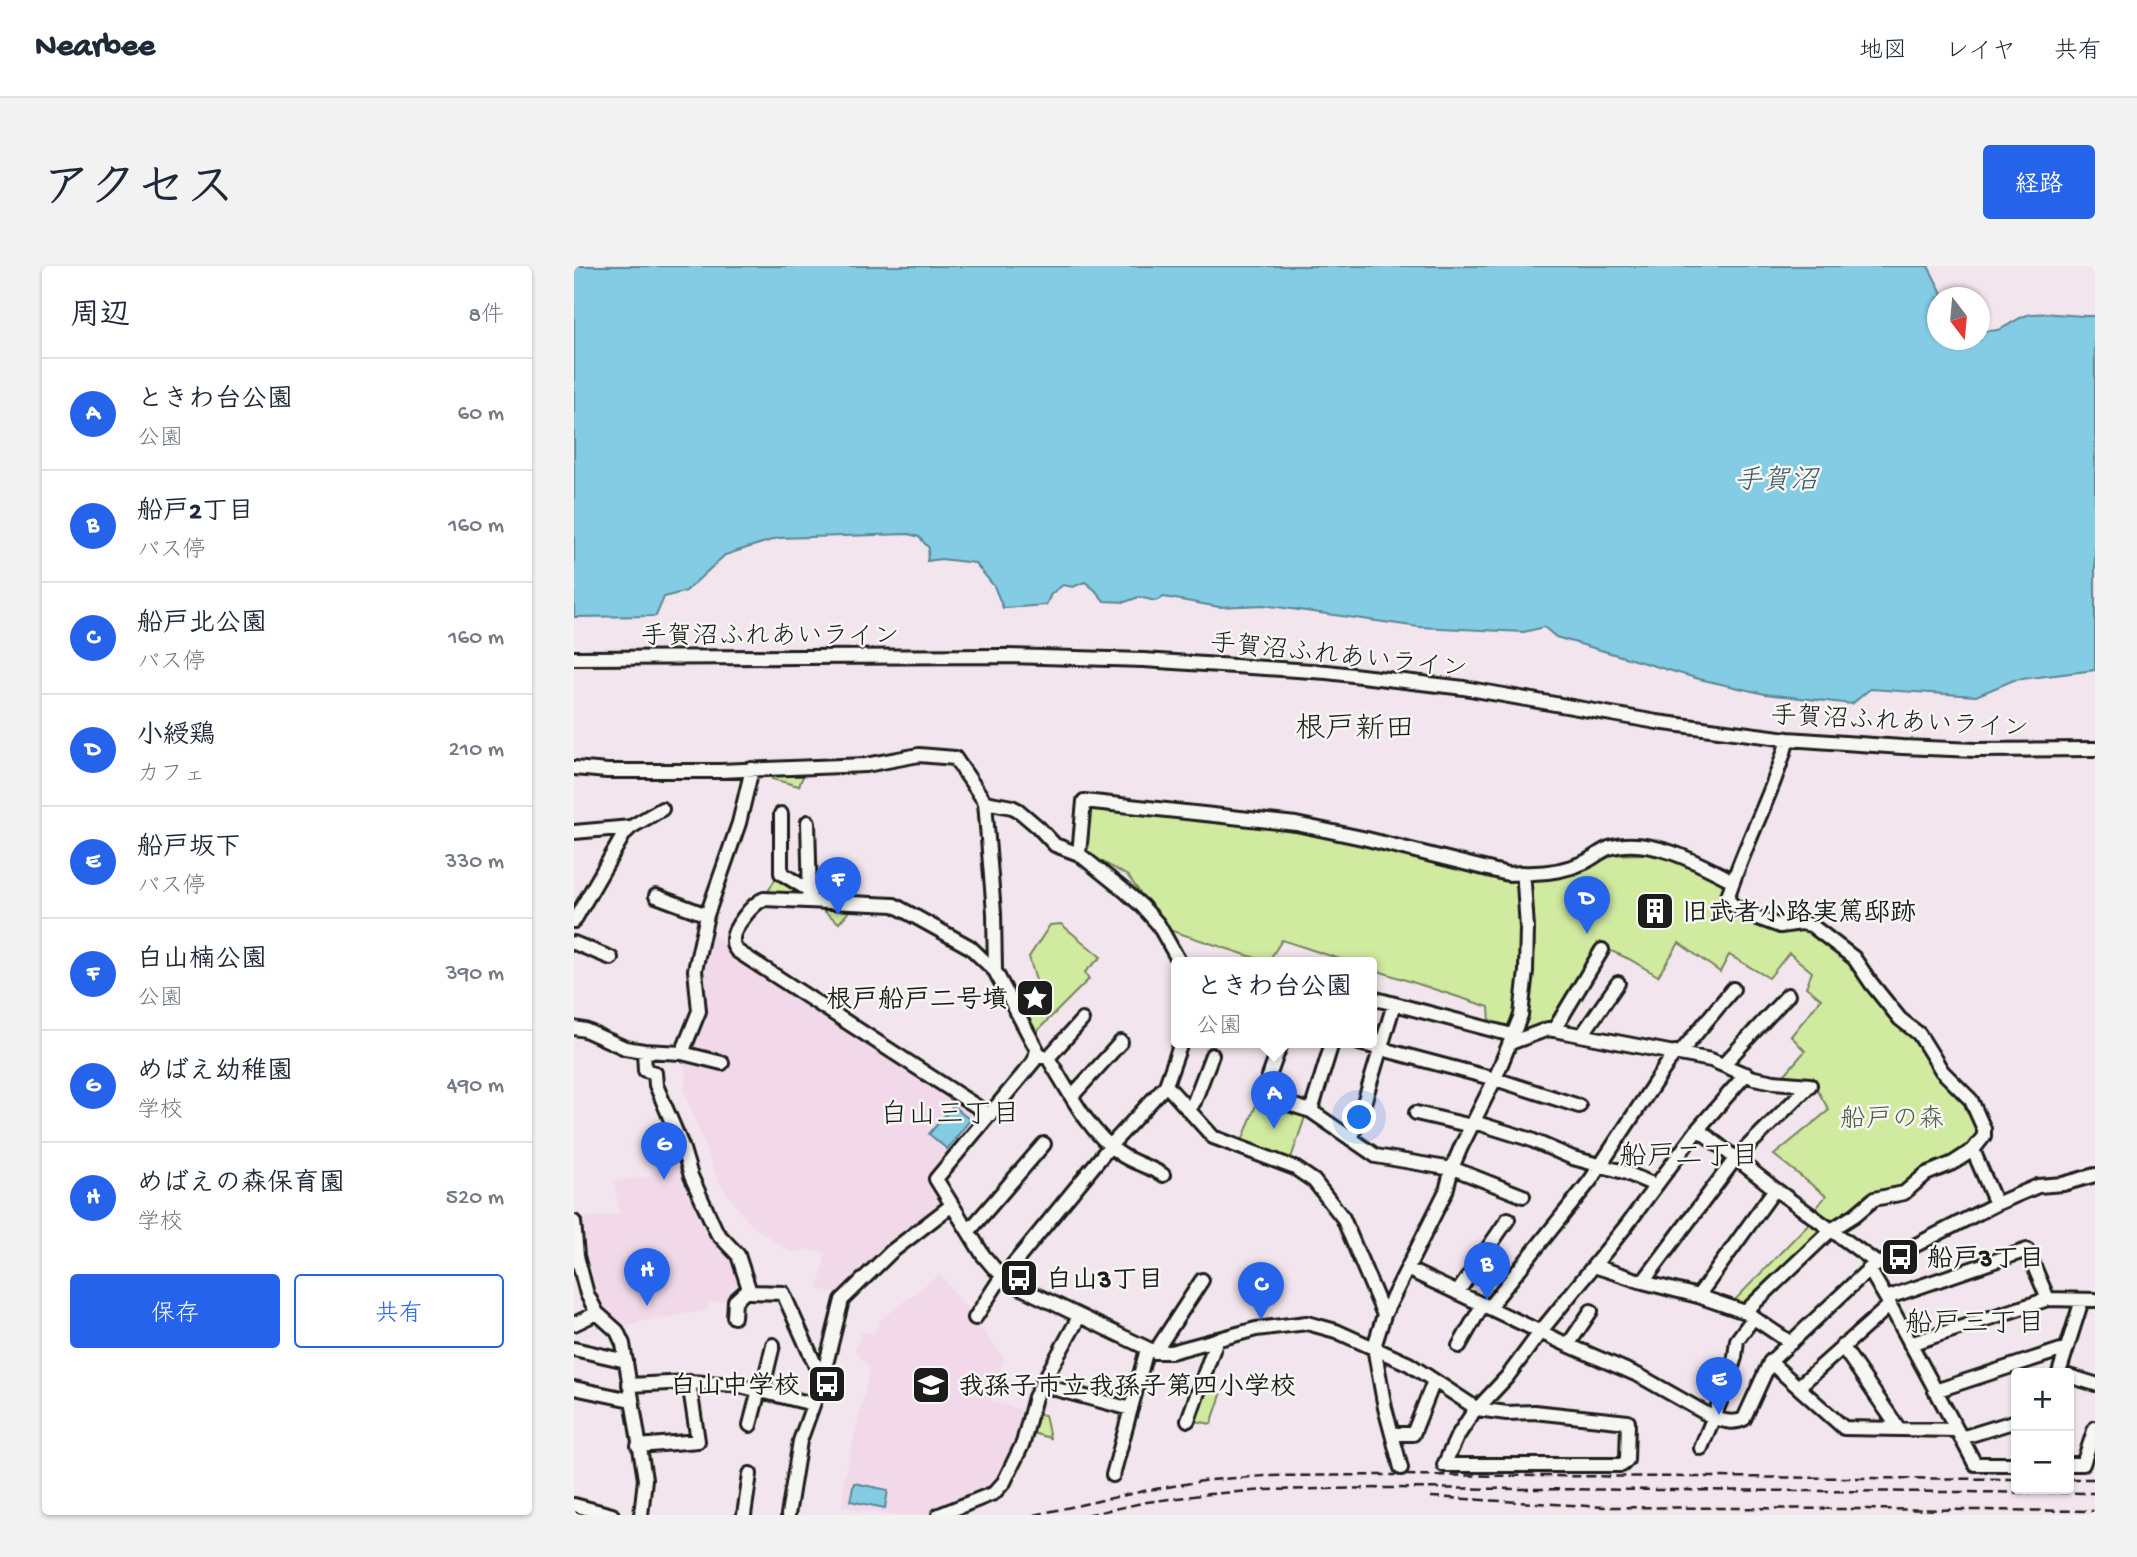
<!DOCTYPE html>
<html lang="ja">
<head>
<meta charset="utf-8">
<style>
  body { margin:0; font-family:"Gochi Hand","Klee One",sans-serif; background:#f2f2f3; color:#1f2937 }
  .controls { position:absolute; right:21px; bottom:21px; display:grid; overflow:hidden; border-radius:7px; box-shadow:0 2px 5px #0004 }
  .controls button { width:63px; height:63px; display:grid; place-items:center; padding:0; border:0; border-bottom:2px solid #e0e1e3; background:#fff; color:#1f2937; font:35px sans-serif }
  .compass { position:absolute; left:1353px; top:21px; width:63px; height:63px; border-radius:50%; background:#fff; box-shadow:0 2px 5px #0004; rotate:164deg }
  .you { position:absolute; left:786px; top:852px; width:24px; height:24px; margin:-18px; border:5px solid #fff; border-radius:50%; background:#1a73e8; box-shadow:0 0 0 10px #1a73e833 }
  .badge { display:grid; place-items:center; width:46px; height:46px; border-radius:50%; background:#2563eb; color:#fff; font-size:23px; font-weight:700 }
  .pin { position:absolute; translate:-50% -58px; filter:drop-shadow(0 2px 4px #0008) }
  .pin::after { content:''; position:absolute; top:37px; width:24px; height:21px; background:inherit; clip-path:polygon(0 0,100% 0,50% 100%) }
  .popup { position:absolute; left:597px; top:691px; width:206px; height:91px; box-sizing:border-box; display:grid; place-content:center; border-radius:7px; background:#fff; filter:drop-shadow(0 2px 5px #0005); font-size:23px; white-space:nowrap; color:#747a83 }
  .popup b { font-size:26px; color:#1f2937 }
  .popup::after { content:''; position:absolute; left:50%; top:100%; margin-left:-14px; border:14px solid transparent; border-top-color:#fff }
  .list { margin:0; padding:0; list-style:none }
  h2 { display:flex; justify-content:space-between; align-items:center; height:91px; margin:0; padding:0 28px; font-size:30px }
  h2 small { font-size:23px; font-weight:400; color:#747a83 }
  .list li { display:grid; grid-template-columns:46px 1fr auto; gap:21px; align-items:center; box-sizing:border-box; height:112px; padding:0 28px; border-top:2px solid #e0e1e3 }
  .list b { display:block; font-size:26px; white-space:nowrap }
  .list p { margin:0; font-size:23px; white-space:nowrap; color:#747a83 }
  .list em { font-size:23px; font-style:normal; color:#747a83 }
  .actions { display:flex; gap:14px; padding:21px 28px }
  .actions a { flex:1; padding:16px 0; border:2px solid #2563eb; border-radius:7px; text-align:center; font-size:24px; color:#2563eb }
  .actions .main { background:#2563eb; color:#fff }
  .map { position:relative; flex:none; width:1521px; height:1249px; overflow:hidden; border-radius:7px }
  header { display:flex; align-items:center; gap:42px; box-sizing:border-box; height:98px; padding:0 35px; background:#fff; border-bottom:2px solid #e0e1e3 }
  header strong { font-size:33px }
  nav { display:flex; gap:38px; margin-inline-start:auto; font-size:24px }
  .intro { display:flex; align-items:center; justify-content:space-between; box-sizing:border-box; height:168px; padding:0 42px }
  h1 { margin:0; font-size:49px }
  .button { padding:18px 32px; border-radius:7px; background:#2563eb; color:#fff; font-size:24px; font-weight:700 }
  main { display:flex; gap:42px; padding:0 42px }
  aside { flex:1; background:#fff; border-radius:7px; box-shadow:0 2px 5px #0004 }
  .map>svg:first-child { display:block }
  .built { fill:#f1d9e9 }
  .green { fill:#d0eaa0; stroke:#76835e; stroke-width:2 }
  .water { fill:#83cce4; stroke:#5a8694; stroke-width:2 }
  .lines { fill:none; stroke-linecap:round; stroke-linejoin:round }
  .minor-casing { stroke:#1c1c1c; stroke-width:18 }
  .minor { stroke:#f6f6f2; stroke-width:12 }
  .rail { stroke:#1c1c1c; stroke-width:2.5; stroke-dasharray:10 5; stroke-linecap:butt }
  .labels { text-anchor:middle; stroke-width:5; stroke-linejoin:round; paint-order:stroke }
  .street-label { font-size:26px; fill:#1c1c1c; stroke:#f6f6f2 }
  .poi-label { font-size:26px; font-weight:bold; fill:#1c1c1c; stroke:#f6f6f2; text-anchor:start }
  .park-label { font-size:26px; fill:#525a44; stroke:#f6f6f2 }
  .water-label { font-size:28px; font-style:italic; fill:#405a62; stroke:#f6f6f2 }
  .neighbourhood-label { font-size:28px; fill:#1c1c1c; stroke:#f6f6f2 }
  .quarter-label { font-size:30px; fill:#1c1c1c; stroke:#f6f6f2 }
</style>
</head>
<body>
<header>
<strong>Nearbee</strong>
<nav><a>地図</a><a>レイヤ</a><a>共有</a></nav>
</header>
<div class="intro"><h1>アクセス</h1><a class="button">経路</a></div>
<main>
<aside>
<h2>周辺<small>8件</small></h2>
<ul class="list">
<li><span class="badge">A</span><div><b>ときわ台公園</b><p>公園</p></div><em>60 m</em></li>
<li><span class="badge">B</span><div><b>船戸2丁目</b><p>バス停</p></div><em>160 m</em></li>
<li><span class="badge">C</span><div><b>船戸北公園</b><p>バス停</p></div><em>160 m</em></li>
<li><span class="badge">D</span><div><b>小綬鶏</b><p>カフェ</p></div><em>210 m</em></li>
<li><span class="badge">E</span><div><b>船戸坂下</b><p>バス停</p></div><em>330 m</em></li>
<li><span class="badge">F</span><div><b>白山楠公園</b><p>公園</p></div><em>390 m</em></li>
<li><span class="badge">G</span><div><b>めばえ幼稚園</b><p>学校</p></div><em>490 m</em></li>
<li><span class="badge">H</span><div><b>めばえの森保育園</b><p>学校</p></div><em>520 m</em></li>
</ul>
<div class="actions"><a class="main">保存</a><a>共有</a></div>
</aside>
<div class="map">
<svg width="1521" height="1249" viewBox="0 0 1521 1249">
  <rect width="100%" height="100%" fill="#f3e5ed"/>
  <filter id="ink" filterUnits="userSpaceOnUse"><feTurbulence type="fractalNoise" baseFrequency=".0143" numOctaves="2"/><feDisplacementMap in="SourceGraphic" scale="14" xChannelSelector="R" yChannelSelector="G"/><feConvolveMatrix kernelMatrix="1 2 1 2 8 2 1 2 1" color-interpolation-filters="sRGB"/></filter>
  <g filter="url(#ink)">
    <path class="built" d="M134,666L148,674L157,686L412,849L359,913L371,936L358,949L325,972L267,1028L244,1023L252,987L234,984L216,986L181,962L170,951L144,915L110,825L112,808L109,793L128,743L123,704Z
      M110,900L156,985L170,1020L156,1034L136,1037L132,1045L42,1060L30,1050L13,1023L2,953L45,948L40,915L70,911L75,910L77,905Z
      M366,1008L430,1092L417,1135L452,1145L443,1179L430,1205L417,1222L353,1249H311L268,1241L270,1212L296,1103L281,1085L287,1066L300,1068L306,1054Z"/>
    <path class="green" d="M200,505H231L225,520L198,513Z
      M513,541L715,562L944,611L950,662L942,748L936,760L916,756L915,741L798,703V697H778L708,674L694,696L592,663L554,610L513,587L511,584Z
      M1073,588L1115,597L1152,616L1150,637L1208,664H1233L1273,695L1290,718L1344,771L1394,836L1406,860V870L1397,883L1327,923L1304,925L1259,957L1240,945L1252,930L1200,889L1255,844L1238,815L1207,813L1231,785L1217,770L1247,733L1232,721L1238,706L1215,687L1195,712L1155,689L1146,706L1105,677L1084,710L1055,693L1026,680L977,760L943,767L955,612L1036,589Z
      M204,608L223,621L221,630L192,629Z
      M245,641L278,642L265,657Z
      M487,658L527,691L511,706L515,713L461,767L446,741L463,718L455,691L476,659Z
      M685,831L732,848L716,895L667,878Z
      M1238,954L1254,964L1171,1043L1157,1038Z
      M635,1119L648,1126L637,1158L622,1155Z
      M460,1147L471,1149L476,1172L455,1166Z"/>
    <path class="water" d="M0,0H1354L1370,31L1364,32V74H1406V63C1430,71 1439,50 1458,48C1478,46 1501,51 1521,50V404L1440,414L1402,430L1296,423L1278,438L1191,428L1125,413L982,371L970,361L950,366L845,361L689,339L645,341L590,331L581,335L565,331L551,336L530,335L521,324L511,316L499,321L489,319L477,328L472,339L429,342L420,320L401,297L367,293L353,295L355,282L345,271L335,268L204,272L151,289L112,325L90,331L82,350L0,351Z
      M379,840L396,854L373,883L355,868Z
      M280,1217L314,1224L311,1242L276,1235Z"/>
    <g class="lines">
      <defs>
        <path id="minor" d="M0,392L432,390L570,394L753,406L890,422L1083,456L1214,473L1328,481L1402,484L1521,483
          M1214,473C1199,528 1170,579 1153,633L1160,640L1184,652L1206,660L1227,657L1237,659L1280,692L1297,717L1326,753L1345,768L1368,805L1397,834L1410,863V870L1399,884L1422,938
          M0,502L33,505H146L292,499L345,489L381,492L411,536L420,647L421,705L463,784L460,795L362,913L409,989L420,1002L439,1018L581,1086H597L682,1063L733,1057L762,1065L835,1098L902,1142L903,1143L933,1147L960,1146L1054,1156L1053,1194L1048,1199H870L883,1171L902,1142
          M411,536L438,541L444,544L464,561L481,579L505,588L551,625L568,640L584,658L606,697
          M207,548V607L236,625
          M234,556L236,632
          M0,566L57,561
          M505,588L510,535L722,558L793,573L934,608L948,607L950,617L953,662L952,705L947,749L921,813L887,881L878,902L872,925L810,1049L800,1081L811,1142L827,1202
          M948,607C970,608 991,605 1011,596C1019,592 1027,585 1035,582C1074,569 1125,597 1159,615
          M82,630L133,649
          M0,655L50,568L57,561L88,543
          M0,677L37,692
          M1028,684L980,764L1137,794L1180,812L1200,816L1236,819
          M798,732L938,769
          M0,762L11,764L51,782L70,785L108,787L148,797
          M1008,769L1044,717
          M607,777L592,819L639,871L721,902L740,915L769,952L810,1049
          M707,777L688,830L737,845L802,890L878,903
          M785,777L921,813L1005,840
          M936,777L974,763L980,764
          M70,785L71,804L81,807L82,819L108,880L117,910L143,967L164,989L176,1026L209,1027L248,1114
          M108,787L125,745L121,704L133,649L165,557L178,503
          M1106,787L1159,723
          M463,789L474,792C495,825 513,864 545,887C558,897 575,900 589,909
          M474,792L508,754
          M1150,798L1214,729
          M498,830L547,776
          M613,843L620,836L638,789
          M737,845L758,777
          M842,847L898,860
          M416,849L163,685C160,681 159,680 159,674C158,663 179,637 190,633L320,639L396,681L421,705
          M900,856L955,873L999,892L1050,906L1081,919
          M1124,863L1201,923L1304,998
          M777,873L787,847L820,738
          M878,902L949,930
          M0,956L3,990L13,1028L23,1047L43,1065L49,1078L71,1213L67,1249
          M395,965L470,878
          M1020,1000L1069,1016L1161,893L1236,819
          M833,1003L994,1079L1066,1110L1140,1152C1150,1155 1160,1158 1170,1153L1196,1096L1295,1003L1422,938L1464,920L1489,918L1521,909
          M1295,1003L1312,1032L1453,984L1474,1033L1521,1034
          M429,1011L536,880L592,819
          M1069,1016L1124,1030L1171,1046L1217,1077
          M883,1027L934,953
          M1124,1030L1201,923
          M1312,1032L1383,1164
          M915,1041L1016,915L1101,786
          M1171,1046L1257,964L1281,949L1300,933L1330,927L1352,908L1379,897L1399,884
          M160,1051L161,1035L171,1026H176
          M401,1052L428,1010
          M0,1058L23,1047
          M1336,1078L1474,1033
          M994,1079L1017,1045
          M885,1080L909,1038
          M1268,1080L1325,1163
          M0,1083L52,1095
          M581,1086L628,1014
          M1196,1096L1270,1162L1383,1164L1401,1198H1442
          M1485,1107L1508,1034
          M1495,1110L1521,1118
          M55,1119L115,1116L162,1119L239,1138
          M467,1119L557,1143
          M1224,1121L1316,1039
          M0,1122L57,1134
          M188,1125L199,1079
          M1361,1125L1493,1082
          M903,1143L933,1111L967,1065L1052,960L1124,863L1172,808
          M614,1154L643,1073
          M176,1159L185,1124
          M818,1168H839L860,1115
          M1387,1172L1442,1155
          M64,1180L124,1175L115,1116
          M1127,1182L1150,1126L1161,1091L1163,1074L1180,1051
          M1495,1198H1509L1521,1162
          M539,1209L573,1083
          M0,1239L38,1249
          M170,1249L176,1208
          M214,1249L226,1175L248,1114L268,1034L317,986L378,939
          M365,1249L420,1227L430,1216L449,1177L461,1131L505,1051"/>
      </defs>
      <use href="#minor" class="minor-casing"/>
      <use href="#minor" class="minor"/>
      <path class="rail" d="M1495,1213H1521
        M857,1231L1032,1241L1521,1245
        M460,1249L570,1225L635,1214L690,1210L814,1209L1442,1213
        M512,1249L573,1236L635,1228L691,1224L812,1222L1521,1227"/>
    </g>
  </g>
  <defs>
    <symbol id="building-square" viewBox="-11 -11 22 22"><rect x="-9" y="-9" width="18" height="18" rx="4" fill="#1c1c1c" stroke="#f6f6f2"/><path d="M-4-6H4V6H1V3H-1V6H-4ZM-2.5-4.3h1.7v1.8h-1.7ZM.8-4.3h1.7v1.8H.8ZM-2.5-1h1.7V.8h-1.7ZM.8-1h1.7V.8H.8Z" fill="#fff"/></symbol>
    <symbol id="sight-square" viewBox="-11 -11 22 22"><rect x="-9" y="-9" width="18" height="18" rx="4" fill="#1c1c1c" stroke="#f6f6f2"/><path d="M0-6L1.8-2.2L6-1.7L2.9 1.2L3.7 5.4L0 3.3L-3.7 5.4L-2.9 1.2L-6-1.7L-1.8-2.2Z" fill="#fff"/></symbol>
    <symbol id="bus-square" viewBox="-11 -11 22 22"><rect x="-9" y="-9" width="18" height="18" rx="4" fill="#1c1c1c" stroke="#f6f6f2"/><path d="M-5-6H5V4H4V6H2V4H-2V6H-4V4H-5ZM-3.5-4V0h7V-4ZM-3.5 1.2v1.5H-2V1.2ZM2 1.2v1.5H3.5V1.2Z" fill="#fff"/></symbol>
    <symbol id="school-square" viewBox="-11 -11 22 22"><rect x="-9" y="-9" width="18" height="18" rx="4" fill="#1c1c1c" stroke="#f6f6f2"/><path d="M0-5L7-2L0 1L-7-2ZM-4 1L0 2.5L4 1V4Q0 6-4 4Z" fill="#fff"/></symbol>
  </defs>
  <g fill-rule="evenodd">
    <use href="#building-square" x="1059" y="623" width="44" height="44"/>
    <use href="#sight-square" x="439" y="710" width="44" height="44"/>
    <use href="#bus-square" x="1304" y="969" width="44" height="44"/>
    <use href="#bus-square" x="423" y="990" width="44" height="44"/>
    <use href="#bus-square" x="231" y="1096" width="44" height="44"/>
    <use href="#school-square" x="335" y="1097" width="44" height="44"/>
  </g>
  <g class="labels">
    <g class="street-label">
      <text x="196" y="377">手賀沼ふれあいライン</text>
      <text transform="translate(765 388) rotate(6)" y="9">手賀沼ふれあいライン</text>
      <text transform="translate(1326 454) rotate(3)" y="9">手賀沼ふれあいライン</text>
    </g>
    <g class="poi-label">
      <text x="1108" y="654">旧武者小路実篤邸跡</text>
      <text x="434" y="741" text-anchor="end">根戸船戸二号墳</text>
      <text x="1353" y="1000">船戸3丁目</text>
      <text x="472" y="1021">白山3丁目</text>
      <text x="226" y="1127" text-anchor="end">白山中学校</text>
      <text x="384" y="1128">我孫子市立我孫子第四小学校</text>
    </g>
    <g class="park-label">
      <text x="1318" y="860">船戸の森</text>
    </g>
    <g class="water-label">
      <text x="1202" y="222">手賀沼</text>
    </g>
    <g class="neighbourhood-label">
      <text x="376" y="856">白山三丁目</text>
      <text x="1115" y="898">船戸二丁目</text>
      <text x="1401" y="1065">船戸三丁目</text>
    </g>
    <g class="quarter-label">
      <text x="781" y="471">根戸新田</text>
    </g>
  </g>
</svg>
<div class="controls">
<button>+</button>
<button>−</button>
</div>
<svg class="compass" viewBox="-18 -18 36 36"><path d="M0-13l5 13h-10z" fill="#e53935"/><path d="M0 13l5-13h-10z" fill="#747a83"/></svg>
<div class="you"></div>
<div class="pin badge" style="left:700px;top:863px">A</div>
<div class="popup"><b>ときわ台公園</b>公園</div>
<div class="pin badge" style="left:913px;top:1034px">B</div>
<div class="pin badge" style="left:687px;top:1054px">C</div>
<div class="pin badge" style="left:1013px;top:668px">D</div>
<div class="pin badge" style="left:1145px;top:1149px">E</div>
<div class="pin badge" style="left:264px;top:649px">F</div>
<div class="pin badge" style="left:90px;top:914px">G</div>
<div class="pin badge" style="left:73px;top:1040px">H</div>
</div>
</main>
</body>
</html>
